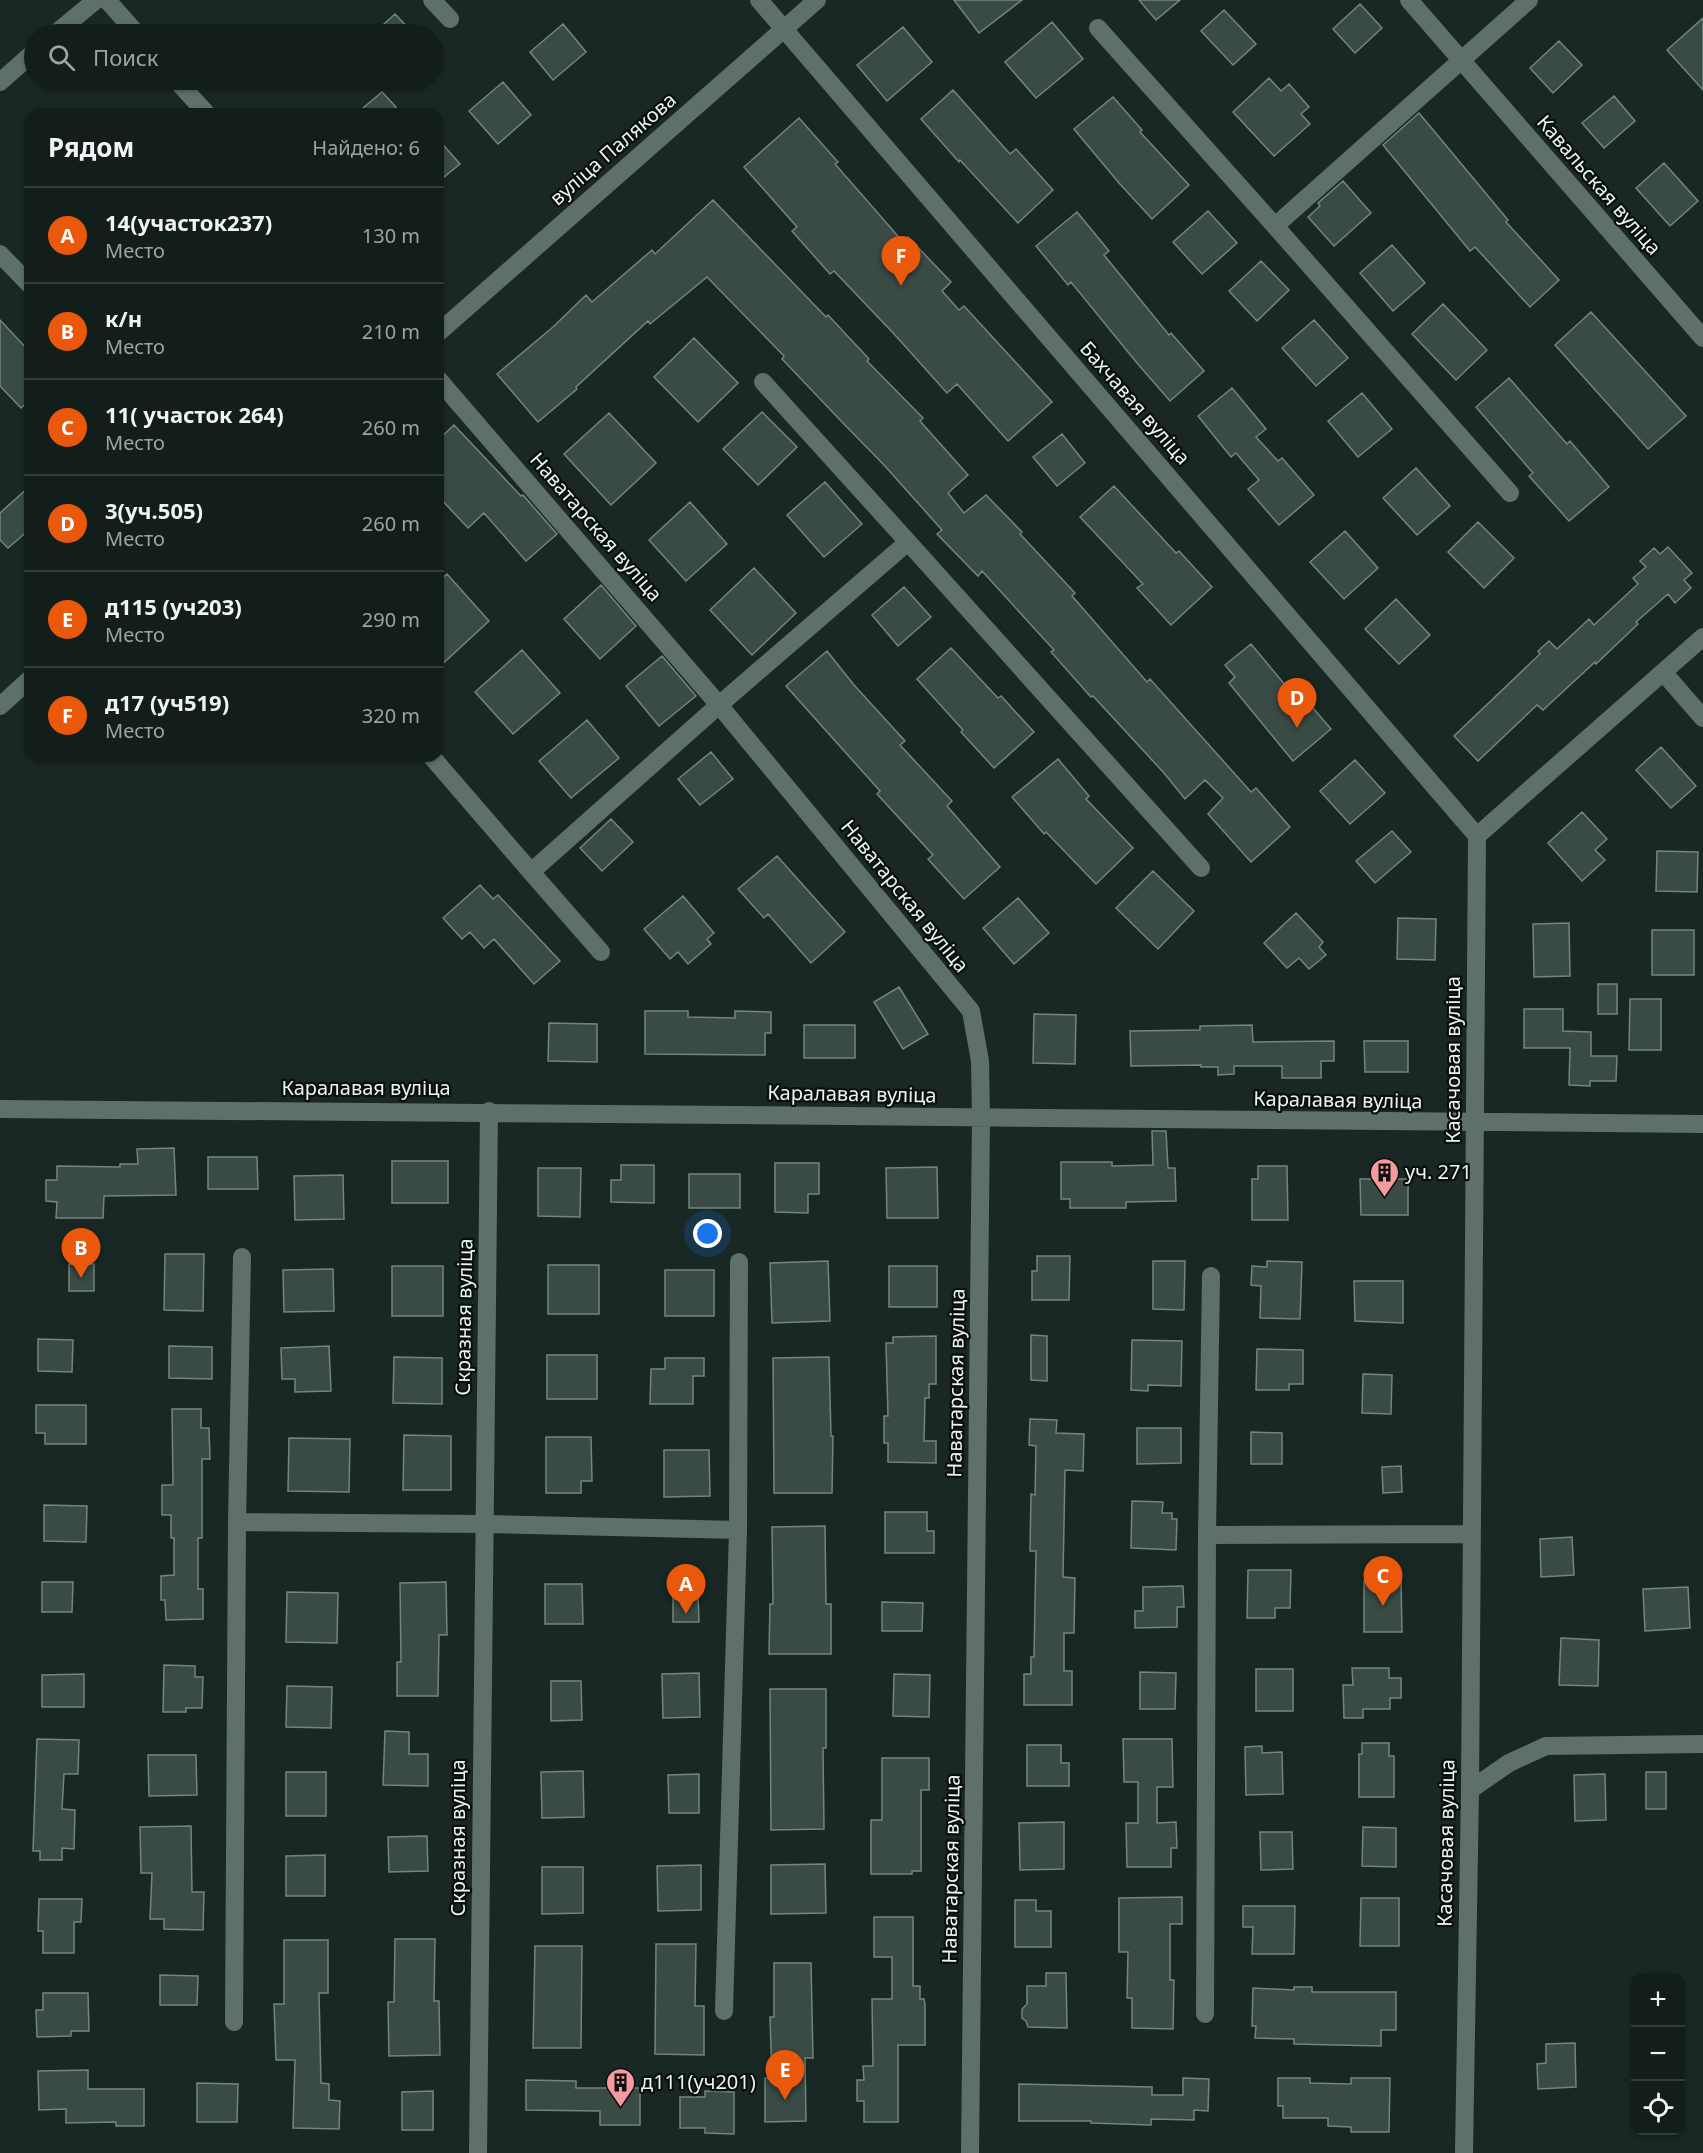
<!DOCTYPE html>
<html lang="ru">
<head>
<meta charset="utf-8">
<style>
  body { margin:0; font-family:"Noto Sans",sans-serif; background:#202b28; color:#f1f3f6 }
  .controls { position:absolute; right:18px; bottom:18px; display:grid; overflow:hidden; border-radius:12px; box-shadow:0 2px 4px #0004 }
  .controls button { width:54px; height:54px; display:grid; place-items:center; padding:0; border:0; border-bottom:2px solid #323c3a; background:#131e1b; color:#f1f3f6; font:30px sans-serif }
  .you { position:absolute; left:708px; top:1234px; width:21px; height:21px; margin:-15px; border:4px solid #fff; border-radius:50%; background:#1a73e8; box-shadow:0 0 0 9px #1a73e833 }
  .badge { display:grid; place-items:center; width:39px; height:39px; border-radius:50%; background:#ea580c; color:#fff; font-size:20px; font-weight:700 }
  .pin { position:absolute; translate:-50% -50px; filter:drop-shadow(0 2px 3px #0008) }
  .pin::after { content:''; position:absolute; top:32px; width:21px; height:18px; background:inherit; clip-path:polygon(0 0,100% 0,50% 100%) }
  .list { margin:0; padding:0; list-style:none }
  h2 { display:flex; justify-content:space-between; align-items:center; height:78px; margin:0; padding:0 24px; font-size:26px }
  h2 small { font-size:20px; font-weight:400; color:#9da2a3 }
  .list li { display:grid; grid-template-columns:39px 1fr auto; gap:18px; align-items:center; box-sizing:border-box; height:96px; padding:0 24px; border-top:2px solid #323c3a }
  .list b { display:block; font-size:22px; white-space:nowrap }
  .list p { margin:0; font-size:20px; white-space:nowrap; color:#9da2a3 }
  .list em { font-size:20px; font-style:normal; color:#9da2a3 }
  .icon { flex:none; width:33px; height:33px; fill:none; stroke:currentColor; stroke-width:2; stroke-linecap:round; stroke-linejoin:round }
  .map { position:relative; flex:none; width:1703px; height:2153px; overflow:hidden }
  .search { position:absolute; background:#131e1b; box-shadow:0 2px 4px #0004; left:24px; top:24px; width:420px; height:66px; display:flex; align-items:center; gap:15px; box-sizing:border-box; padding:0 21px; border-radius:33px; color:#9da2a3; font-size:22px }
  .panel { position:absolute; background:#131e1b; box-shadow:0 2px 4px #0004; left:24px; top:108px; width:420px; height:654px; border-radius:18px }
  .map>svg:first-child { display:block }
  .building { fill:#3a4b45; stroke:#73857f; stroke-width:1.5 }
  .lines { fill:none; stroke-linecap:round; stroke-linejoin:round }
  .minor { stroke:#5f706b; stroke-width:18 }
  .labels { text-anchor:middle; stroke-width:4.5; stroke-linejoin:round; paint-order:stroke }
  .street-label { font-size:20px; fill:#eaf4f0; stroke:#090f0d }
  .poi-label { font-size:20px; fill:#eaf4f0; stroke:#090f0d; text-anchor:start }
</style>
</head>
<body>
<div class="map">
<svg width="1703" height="2153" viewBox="0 0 1703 2153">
  <rect width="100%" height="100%" fill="#192824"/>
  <path class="building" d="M954,0H1022L979,33Z
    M1139,0H1180L1156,20Z
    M1360,4L1382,28L1355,53L1333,29Z
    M1224,10L1256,44L1233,65L1201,31Z
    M395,14L414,34H373Z
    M1703,18V90L1667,50Z
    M1052,22L1083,59L1036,98L1005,62Z
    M563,24L586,52L553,80L530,52Z
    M903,27L932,62L887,101L857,65Z
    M1559,41L1582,65L1553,93L1530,68Z
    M1269,78L1281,91L1289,84L1309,107L1301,114L1310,124L1274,156L1233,112Z
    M503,82L531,115L498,144L469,111Z
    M953,90L1010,154L1016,149L1053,190L1018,223L960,160L959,162L921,119Z
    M382,92L396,107L387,114H356Z
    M1614,96L1635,121L1604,148L1582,123Z
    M1113,97L1142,130L1140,132L1189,185L1152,219L1119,183L1074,129Z
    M1419,113L1508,220L1506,222L1559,280L1530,307L1475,247L1470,251L1383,145Z
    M799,118L838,162L835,164L903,242L908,237L951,282L942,291L959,310L964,306L1052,402L1008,441L957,384L947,393L895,335L834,271L830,274L792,231L797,227L744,167Z
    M438,139L460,164L438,182Z
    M1664,163L1698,201L1670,226L1636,188Z
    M1343,181L1371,213L1334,246L1308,217L1320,206L1318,203Z
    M713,200L826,317L828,315L869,359L867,361L923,418L920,421L968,475L948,493L964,513L986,495L1022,532L1020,534L1075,593L1072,596L1147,682L1150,679L1251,792L1256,788L1290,827L1251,862L1208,814L1223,798L1205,780L1185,799L1164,773L1093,696L1091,697L1051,652L1054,650L982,571L978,576L937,534L942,530L884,465L842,422L782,359L784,356L707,277L650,324L648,321L576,387L577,389L538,422L497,374L553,327L586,295L592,302L652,250L655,254Z
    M1208,211L1237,243L1202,274L1173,242Z
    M1077,212L1109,251L1104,255L1169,335L1171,333L1204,371L1170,401L1137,363L1071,282L1068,285L1036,246Z
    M1392,245L1425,283L1393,311L1360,273Z
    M1261,261L1289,290L1257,321L1229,291Z
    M1443,304L1487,350L1456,380L1412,334Z
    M1591,312L1686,416L1648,449L1555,345Z
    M0,320L30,352V400L21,408L0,386Z
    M1314,320L1348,358L1316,386L1282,348Z
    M694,338L738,383L698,422L654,377Z
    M1509,378L1567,444L1570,441L1609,487L1569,521L1529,476L1533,473L1476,407Z
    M1232,388L1266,429L1256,437L1278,461L1282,458L1314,495L1279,525L1248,489L1259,480L1236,453L1231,457L1198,416Z
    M1362,393L1392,429L1358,457L1328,421Z
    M762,412L797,447L758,485L723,449Z
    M609,413L656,463L611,505L564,454Z
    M454,425L521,496L523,495L557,534L526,561L484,513L468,528L438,496V440Z
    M1062,434L1085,463L1057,486L1033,457Z
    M1416,468L1450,506L1417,535L1383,498Z
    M825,482L862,524L824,557L787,515Z
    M30,486V529L8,548L0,540V513Z
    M1114,486L1176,553L1179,551L1212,587L1171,625L1137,588L1143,584L1080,517Z
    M690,502L727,544L686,581L649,540Z
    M1478,522L1514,558L1484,588L1448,552Z
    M1345,531L1378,568L1344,599L1310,562Z
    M1668,547L1692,573L1684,580L1691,588L1675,603L1668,594L1636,622L1638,624L1596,664L1595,662L1543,710L1537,705L1478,761L1454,736L1540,654L1538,651L1549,641L1557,649L1589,619L1594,625L1638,584L1633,578L1646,567L1640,561L1654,548L1660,554Z
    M754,568L796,613L752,655L710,610Z
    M447,574L489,621L438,668V582Z
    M601,585L636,626L600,659L564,619Z
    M904,587L931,617L898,646L872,615Z
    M1396,599L1430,635L1399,664L1365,629Z
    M1251,644L1296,698L1301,694L1331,729L1293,761L1229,683L1235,677L1225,665Z
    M951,648L998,698L1001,696L1034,732L994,768L961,732L963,730L917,679Z
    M522,650L560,693L513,734L475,692Z
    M827,651L854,685L905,741L900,745L952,801L947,806L1000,867L964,899L928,859L933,855L877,794L880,791L786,686Z
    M662,656L696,696L659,726L626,686Z
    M587,720L619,758L571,798L539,761Z
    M1661,747L1696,786L1671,808L1636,770Z
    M711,752L733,779L700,805L678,779Z
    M1058,759L1089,796L1086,799L1133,848L1096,884L1046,832L1044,834L1012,797Z
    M1355,760L1385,793L1350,824L1320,791Z
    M1582,812L1607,839L1595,850L1605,860L1582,881L1548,843Z
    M611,819L633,842L602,871L580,848Z
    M1392,831L1411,852L1375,883L1356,861Z
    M1657,851L1698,852L1697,892L1656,891Z
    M777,856L845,932L811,963L768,914L764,918L738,889Z
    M1153,871L1194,911L1158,949L1116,908Z
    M480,885L493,899L498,895L560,961L534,984L494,939L484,948L470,932L462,939L443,918Z
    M683,896L714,933L707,939L711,944L688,964L678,952L670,959L644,929Z
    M1018,898L1049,933L1014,964L983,928Z
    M1296,913L1323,942L1319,947L1326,955L1309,969L1299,958L1287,968L1264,943Z
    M1398,918L1436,919L1435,960L1397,959Z
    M1569,923L1570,976L1534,977L1533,924Z
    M1652,930H1694V975H1652Z
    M1598,984H1617V1014H1598Z
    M899,987L928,1034L903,1049L874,1002Z
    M1630,999H1661V1050H1629Z
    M1524,1009H1563V1031L1591,1032V1056H1617L1616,1081H1590V1086L1569,1085L1570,1048H1524Z
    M645,1011H688V1017L735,1018V1011L771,1012V1033H765V1055L645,1054Z
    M1034,1014L1076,1015L1075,1064L1033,1063Z
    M549,1023L597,1024V1062L548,1061Z
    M804,1025H855V1058H804Z
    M1252,1025L1253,1042L1334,1041V1061H1321V1078H1282V1066H1234V1074L1218,1075V1067H1201V1065L1131,1066L1130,1031L1200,1030V1026Z
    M1364,1041H1408V1072H1365Z
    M1152,1131H1166L1168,1168H1175L1176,1201L1126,1202V1208H1070V1199H1061V1162H1112V1166L1153,1165Z
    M174,1148L176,1195L104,1196L103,1218H56L57,1202L46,1201V1180H57V1166L120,1167V1164H138L137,1149Z
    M208,1157H257L258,1189H208Z
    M392,1161H448V1203H392Z
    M775,1163H819V1194H808V1213L775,1212Z
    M621,1165H654V1203L611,1202V1180H621Z
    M1258,1166H1287L1288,1220H1252V1179H1258Z
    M937,1167L938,1218H887L886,1168Z
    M538,1168H581L580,1217L538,1216Z
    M689,1174H740V1208H689Z
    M343,1175L344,1219L295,1220L294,1176Z
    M1360,1179H1408V1215H1361Z
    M165,1254H204L203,1311L164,1310Z
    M1037,1256H1070L1069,1300H1032V1271H1037Z
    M828,1261L830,1321L772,1323L770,1263Z
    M1153,1261H1185L1184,1310L1153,1309Z
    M1267,1261L1302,1262L1300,1319L1260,1318L1261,1286L1251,1285L1252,1266L1267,1267Z
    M69,1264H94V1291H69Z
    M548,1265H599V1314H548Z
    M392,1266H443V1316H392Z
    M889,1266H937V1307H889Z
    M333,1269L334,1311L284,1312L283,1270Z
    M665,1270H714V1316H665Z
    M1354,1281H1403V1323L1355,1321Z
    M1031,1335L1047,1336V1381L1031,1380Z
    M936,1336V1384H929V1398H925L924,1441H936V1463L888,1462V1443H884V1416H888L886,1343H893V1337Z
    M38,1339L73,1340L72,1372L38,1371Z
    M1132,1340L1182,1341L1181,1386L1148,1385V1391L1131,1390Z
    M169,1346L212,1347V1379L169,1378Z
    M329,1346L331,1391L295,1392V1379H282L281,1348Z
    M1257,1349L1303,1350V1384H1289V1390H1256Z
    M547,1355H597V1399H547Z
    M394,1357L442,1358V1404L393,1403Z
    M829,1357L831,1436H833L832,1493H774L773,1358Z
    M665,1358H704V1376H693V1404H650L651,1369H665Z
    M1363,1374L1392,1375L1391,1414L1362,1413Z
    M36,1405H86V1444H45V1433H36Z
    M172,1409H201V1428H209L210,1459H202V1538H198V1589H203V1619L166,1620L165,1600H161V1576L174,1575V1538H171V1515H162V1485H173Z
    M1030,1419L1057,1420L1056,1433L1084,1434L1083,1471L1065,1470L1063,1577L1075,1578L1074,1633H1064V1671H1072V1705H1024V1674H1031V1657H1034L1036,1551H1030L1031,1494L1035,1495L1036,1446L1029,1445Z
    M1137,1428H1181V1463L1137,1464Z
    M1251,1432L1282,1433V1464H1251Z
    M404,1435L451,1436V1490H403Z
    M546,1437H591L592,1481H581V1493H546Z
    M289,1438L350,1439L349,1492L288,1491Z
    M664,1450H709L710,1496L664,1497Z
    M1401,1466L1402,1492L1383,1493L1382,1467Z
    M1132,1501L1163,1502L1162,1513H1172V1519H1177L1176,1550L1131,1548Z
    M44,1505L87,1506L86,1542L44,1541Z
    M885,1512H927V1531H934V1553H885Z
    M825,1526L826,1604H831V1654H769L770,1604H773L772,1527Z
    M1572,1537L1574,1575L1541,1577L1540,1539Z
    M1248,1570H1291L1290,1608H1275V1618H1247Z
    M1364,1581H1401L1402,1632H1364Z
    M42,1582H73L72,1612H42Z
    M446,1582L447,1635H439L438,1696H397V1662H401L400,1583Z
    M545,1584H582L583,1624H545Z
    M1183,1586L1184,1607H1177V1627L1135,1628V1611H1143V1587Z
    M1688,1587L1690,1628L1645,1631L1643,1589Z
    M287,1592L338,1593L337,1643L286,1642Z
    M673,1594H698L699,1622H673Z
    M882,1602L923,1603L922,1631H882Z
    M1561,1638L1599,1640L1598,1686L1559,1685Z
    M164,1665L195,1666V1677H203L202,1708H186V1712H163Z
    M1352,1668H1389V1678H1401V1698H1390V1709H1363V1718H1344L1343,1685H1353Z
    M1256,1669H1293V1711H1256Z
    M1140,1672L1176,1673L1175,1709H1140Z
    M699,1673L700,1717L663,1718L662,1674Z
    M84,1674V1707H42V1675Z
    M894,1674L930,1675L929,1717L893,1716Z
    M551,1681H581L582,1720L551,1721Z
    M287,1686L332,1687L331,1728L286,1727Z
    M770,1689H826V1748H823L824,1829L771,1830Z
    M385,1731L409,1732V1754H428V1786L383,1785Z
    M37,1739L79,1740L78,1774H64L62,1809L75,1810L74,1849L62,1848V1860H40V1851H33Z
    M1123,1739H1172L1173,1787H1157V1823L1176,1822L1177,1848H1171V1867H1127L1126,1823H1138V1782H1124Z
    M1362,1743H1389V1756H1394V1797H1359V1754H1362Z
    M1027,1745H1061V1763H1069V1786H1027Z
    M1262,1746V1753L1282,1752L1283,1794L1246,1795L1245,1747Z
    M148,1755H196L197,1795L149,1796Z
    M882,1758H929V1790H921V1871H912V1874H871V1820H882Z
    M583,1771L584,1817L542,1818L541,1772Z
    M286,1772H326V1816H286Z
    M1646,1772H1666V1809H1646Z
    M699,1774V1813H669L668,1775Z
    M1605,1774L1606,1820L1575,1821L1574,1775Z
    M1064,1822V1869L1020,1870L1019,1823Z
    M191,1826L192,1892H204L203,1930L164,1929V1919H150L152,1873H141L140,1827Z
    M1363,1827L1396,1828V1867L1362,1866Z
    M1260,1832H1292L1293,1869L1261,1870Z
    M427,1836L428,1871L389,1872L388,1837Z
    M325,1855V1896H286V1856Z
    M825,1864L826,1913L771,1914V1865Z
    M701,1865V1910L658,1911L657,1866Z
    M542,1867H583V1913L542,1914Z
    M1182,1897V1924H1170V1980H1174L1173,2029L1132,2028V1998H1127L1128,1952H1119V1898Z
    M1361,1898H1399V1946H1360Z
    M39,1899H82L81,1922H74V1953H43V1931H38Z
    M1015,1900H1036V1911H1051V1947H1015Z
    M1243,1906H1295L1294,1954H1252L1253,1927H1243Z
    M874,1917H913V1986H920V1999H924L925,2004V2045H898V2122H864V2101H857V2080H864L863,2066H873L872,1999H892V1957H874Z
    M395,1939H435L434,2001H439L440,2055L389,2056L388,2002H394Z
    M284,1940H328V1993H319L321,2083L329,2084V2100L340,2101L339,2129L293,2128L295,2060H276L274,2004H284Z
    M656,1944H696L695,2006H704V2055L655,2054Z
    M535,1946H582L581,2048H533Z
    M774,1963H811L813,2058H805L806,2121L765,2122V2078H772L770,2017H774Z
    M1046,1973H1066L1067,2028L1028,2027L1026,2021L1022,2018V2009L1027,2004V1986H1046Z
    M160,1975L198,1976L197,2005H160Z
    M1294,1987H1312V1992H1396V2030H1381V2046L1294,2044V2039L1255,2038L1256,2026H1252L1253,1988L1294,1990Z
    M43,1993H88L89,2031H71V2036L37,2037L36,2010H43Z
    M1575,2043L1576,2087L1538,2089L1537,2064L1546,2063V2044Z
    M88,2070V2089H144V2126H116V2122L66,2123V2109L39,2110L38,2071Z
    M1183,2078L1209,2079L1208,2111L1194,2110V2120L1151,2119V2125L1091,2123V2121H1019V2084L1152,2087V2095H1183Z
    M1278,2078H1310V2083L1351,2084V2078H1390L1389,2132H1351V2127L1328,2126V2118H1283V2106H1278Z
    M526,2080L576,2081V2088H640V2125H600V2111L526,2110Z
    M197,2083L238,2084L237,2122H197Z
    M433,2091V2130H402V2092Z
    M705,2091L734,2092V2134L705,2133V2128H680V2097H705Z"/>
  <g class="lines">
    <path class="minor" d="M107,0L137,34
      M432,0L450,19
      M759,0L1477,836
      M1409,0L1703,338
      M1098,28L1275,226L1529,0
      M55,34L96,0
      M176,80L207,114
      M0,82L34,52
      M1275,226L1510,493
      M0,254L30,285
      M438,333L817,0
      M438,379L719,705L971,1011L980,1061L981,1118L970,2153
      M908,542L1201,868
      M1663,672L1703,718
      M0,706L30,679
      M431,756L531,872L719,705L908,542L763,382
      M531,872L601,952
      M0,1109C568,1109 1135,1123 1703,1124
      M242,1257L237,1522L484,1524L738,1530L739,1262
      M1207,1535L1471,1534
      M1470,1790L1509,1763L1546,1746L1703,1744
      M724,2011L738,1530
      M1205,2014L1207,1535L1211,1276
      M234,2022L237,1522
      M478,2153L489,1111
      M1464,2153L1470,1790L1477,836L1703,637"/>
  </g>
  <defs>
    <symbol id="building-pin" viewBox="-11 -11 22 30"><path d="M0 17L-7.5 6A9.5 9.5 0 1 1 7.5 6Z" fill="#f59b9e" stroke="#090f0d"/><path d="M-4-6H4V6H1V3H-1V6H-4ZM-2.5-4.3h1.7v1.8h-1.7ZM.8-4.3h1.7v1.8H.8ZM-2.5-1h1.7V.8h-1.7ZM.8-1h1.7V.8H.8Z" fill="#111"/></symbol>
  </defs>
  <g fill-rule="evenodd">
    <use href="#building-pin" x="1368" y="1156" width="33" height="45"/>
    <use href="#building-pin" x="604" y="2066" width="33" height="45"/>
  </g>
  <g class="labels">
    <g class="street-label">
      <text transform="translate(613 149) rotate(-41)" y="7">вуліца Палякова</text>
      <text transform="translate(1599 185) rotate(49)" y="7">Кавальская вуліца</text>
      <text transform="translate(1135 403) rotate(49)" y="7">Бахчавая вуліца</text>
      <text transform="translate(596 527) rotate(49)" y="7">Наватарская вуліца</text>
      <text transform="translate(905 896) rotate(51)" y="7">Наватарская вуліца</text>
      <text transform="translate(1453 1060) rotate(-90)" y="7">Касачовая вуліца</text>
      <text x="366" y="1095">Каралавая вуліца</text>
      <text transform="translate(852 1094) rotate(1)" y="7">Каралавая вуліца</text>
      <text transform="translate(1338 1100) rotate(1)" y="7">Каралавая вуліца</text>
      <text transform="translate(464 1317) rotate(-89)" y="7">Скразная вуліца</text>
      <text transform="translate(956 1383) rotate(-89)" y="7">Наватарская вуліца</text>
      <text transform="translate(458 1838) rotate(-90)" y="7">Скразная вуліца</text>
      <text transform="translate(1446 1843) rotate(-89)" y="7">Касачовая вуліца</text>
      <text transform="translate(951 1869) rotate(-89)" y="7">Наватарская вуліца</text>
    </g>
    <g class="poi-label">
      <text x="1405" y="1179">уч. 271</text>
      <text x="641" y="2089">д111(уч201)</text>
    </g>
  </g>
</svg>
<div class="controls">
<button>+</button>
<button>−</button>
<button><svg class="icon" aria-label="locate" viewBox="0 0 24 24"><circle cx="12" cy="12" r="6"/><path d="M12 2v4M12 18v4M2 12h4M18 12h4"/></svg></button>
</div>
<div class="you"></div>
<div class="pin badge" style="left:686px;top:1614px">A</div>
<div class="pin badge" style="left:81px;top:1278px">B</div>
<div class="pin badge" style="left:1383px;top:1606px">C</div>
<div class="pin badge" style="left:1297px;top:728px">D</div>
<div class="pin badge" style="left:785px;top:2100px">E</div>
<div class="pin badge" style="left:901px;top:286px">F</div>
<div class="search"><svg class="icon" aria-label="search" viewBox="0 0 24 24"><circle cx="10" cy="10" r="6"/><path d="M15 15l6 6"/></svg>Поиск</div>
<section class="panel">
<h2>Рядом<small>Найдено: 6</small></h2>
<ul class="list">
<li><span class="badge">A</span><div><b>14(участок237)</b><p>Место</p></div><em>130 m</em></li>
<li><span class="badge">B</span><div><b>к/н</b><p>Место</p></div><em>210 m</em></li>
<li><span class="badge">C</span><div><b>11( участок 264)</b><p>Место</p></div><em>260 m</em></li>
<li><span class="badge">D</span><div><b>3(уч.505)</b><p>Место</p></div><em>260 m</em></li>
<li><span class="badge">E</span><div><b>д115 (уч203)</b><p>Место</p></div><em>290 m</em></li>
<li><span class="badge">F</span><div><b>д17 (уч519)</b><p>Место</p></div><em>320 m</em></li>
</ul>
</section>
</div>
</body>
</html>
